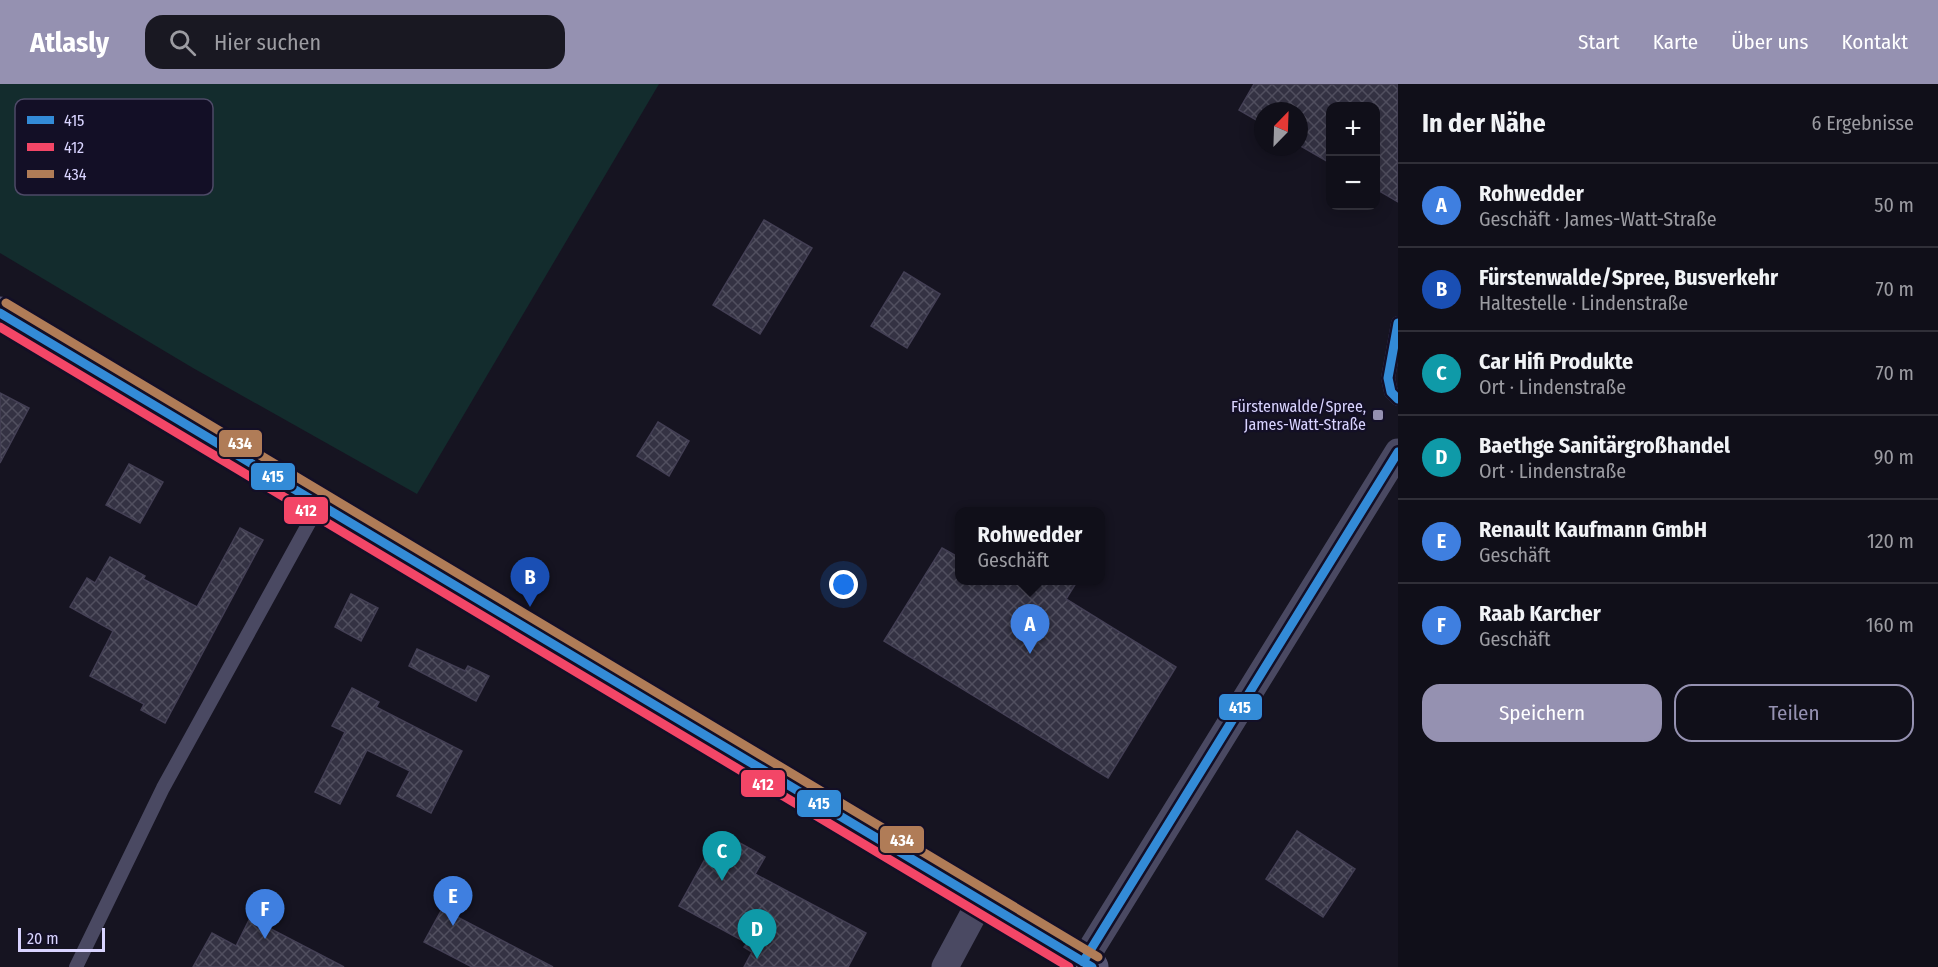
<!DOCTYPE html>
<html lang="de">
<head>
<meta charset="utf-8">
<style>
  body { margin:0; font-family:"Fira Sans Condensed",sans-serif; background:#191822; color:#f1f3f6 }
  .controls { position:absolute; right:18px; top:18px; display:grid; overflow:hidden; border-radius:12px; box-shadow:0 3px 15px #0003 }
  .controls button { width:54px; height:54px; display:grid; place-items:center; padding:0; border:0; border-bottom:2px solid #302f38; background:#100f19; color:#f1f3f6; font:30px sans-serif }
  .compass { position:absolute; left:1254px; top:18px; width:54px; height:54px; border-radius:50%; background:#100f19; box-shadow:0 3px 15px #0003; rotate:23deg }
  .scale { position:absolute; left:18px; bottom:15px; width:87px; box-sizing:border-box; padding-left:6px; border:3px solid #d9d4ff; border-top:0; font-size:16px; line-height:21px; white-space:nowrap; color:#d9d4ff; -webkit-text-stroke:4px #130f26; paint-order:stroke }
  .you { position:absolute; left:844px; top:501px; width:21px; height:21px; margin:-15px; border:4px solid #fff; border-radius:50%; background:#1a73e8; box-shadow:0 0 0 9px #1a73e833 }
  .badge { display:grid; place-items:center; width:39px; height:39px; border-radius:50%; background:#9591b1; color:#fff; font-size:20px; font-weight:700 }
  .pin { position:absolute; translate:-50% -50px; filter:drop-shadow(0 2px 3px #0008) }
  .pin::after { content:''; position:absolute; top:32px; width:21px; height:18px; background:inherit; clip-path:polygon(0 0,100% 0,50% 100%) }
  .popup { position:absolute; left:955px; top:423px; width:150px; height:78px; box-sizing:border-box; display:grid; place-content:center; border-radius:12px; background:#100f19; filter:drop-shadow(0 2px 4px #0005); font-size:20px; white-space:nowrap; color:#9c9ca2 }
  .popup b { font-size:22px; color:#f1f3f6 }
  .popup::after { content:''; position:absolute; left:50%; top:100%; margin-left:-12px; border:12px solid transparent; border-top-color:#100f19 }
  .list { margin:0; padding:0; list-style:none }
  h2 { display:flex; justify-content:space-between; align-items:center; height:78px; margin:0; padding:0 24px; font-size:26px }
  h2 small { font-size:20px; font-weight:400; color:#9c9ca2 }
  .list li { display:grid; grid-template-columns:39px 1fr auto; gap:18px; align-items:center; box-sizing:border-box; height:84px; padding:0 24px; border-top:2px solid #302f38 }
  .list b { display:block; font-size:22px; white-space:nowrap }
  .list p { margin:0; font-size:20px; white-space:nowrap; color:#9c9ca2 }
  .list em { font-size:20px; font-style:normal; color:#9c9ca2 }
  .actions { display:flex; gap:12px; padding:18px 24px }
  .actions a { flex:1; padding:14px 0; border:2px solid #9591b1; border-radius:18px; text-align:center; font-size:21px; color:#9591b1 }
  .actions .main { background:#9591b1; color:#fff }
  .icon { flex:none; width:33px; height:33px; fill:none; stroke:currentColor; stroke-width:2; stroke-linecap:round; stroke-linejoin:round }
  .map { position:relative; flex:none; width:1398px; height:883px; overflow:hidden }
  header { display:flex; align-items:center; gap:36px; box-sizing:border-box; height:84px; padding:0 30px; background:#9591b1; color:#fff }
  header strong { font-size:28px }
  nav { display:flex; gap:33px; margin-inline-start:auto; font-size:21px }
  .search { width:420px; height:54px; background:#191822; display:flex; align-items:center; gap:15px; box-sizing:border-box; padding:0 21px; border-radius:18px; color:#9c9ca2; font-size:22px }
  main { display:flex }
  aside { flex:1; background:#100f19 }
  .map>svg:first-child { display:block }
  .grass { fill:#132c2d }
  .building { fill:url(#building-cross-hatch); stroke:#433f54; stroke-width:1.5 }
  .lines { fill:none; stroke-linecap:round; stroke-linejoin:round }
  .lane { stroke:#4a4962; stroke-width:14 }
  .street { stroke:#4a4962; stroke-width:27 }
  .secondary { stroke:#575674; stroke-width:33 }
  .bus-1-casing { stroke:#130f26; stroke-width:14 }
  .bus-2-casing { stroke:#130f26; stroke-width:14 }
  .bus-3-casing { stroke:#130f26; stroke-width:14 }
  .bus-1 { stroke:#338bd7; stroke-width:9 }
  .bus-2 { stroke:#f34667; stroke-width:9 }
  .bus-3 { stroke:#b07c57; stroke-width:9 }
  .poi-dot { fill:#9591b1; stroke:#130f26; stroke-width:2 }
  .labels { text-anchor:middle; stroke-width:4.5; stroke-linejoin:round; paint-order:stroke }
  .poi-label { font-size:16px; fill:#d9d4ff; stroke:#130f26; text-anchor:end }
  .key { fill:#130f26; stroke:#4e4a67; stroke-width:1.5 }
  .key-label { font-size:16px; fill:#d9d4ff }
  .line-badge { stroke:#130f26; stroke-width:2 }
  .badge-label { font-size:16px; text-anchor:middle; font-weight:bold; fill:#fff }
</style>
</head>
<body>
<header>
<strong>Atlasly</strong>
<div class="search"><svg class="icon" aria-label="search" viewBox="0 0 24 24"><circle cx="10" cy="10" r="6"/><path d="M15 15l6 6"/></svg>Hier suchen</div>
<nav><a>Start</a><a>Karte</a><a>Über uns</a><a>Kontakt</a></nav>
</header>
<main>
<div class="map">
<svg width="1398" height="883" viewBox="0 0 1398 883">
  <defs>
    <pattern id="building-cross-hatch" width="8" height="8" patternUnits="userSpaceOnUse" patternTransform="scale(1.5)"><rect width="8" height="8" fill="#343243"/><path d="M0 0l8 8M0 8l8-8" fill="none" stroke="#514f5f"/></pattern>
  </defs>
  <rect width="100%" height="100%" fill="#161421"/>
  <path class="grass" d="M0,0H659L417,410L193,284L0,169Z"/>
  <path class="building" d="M1254,0H1398V118L1376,105V22H1330V79L1299,61V27H1263V40L1239,26Z
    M764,136L812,164L760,250L713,221Z
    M904,188L940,210L907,264L871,242Z
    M0,309L29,324L0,379Z
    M658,338L689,357L669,392L637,372Z
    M129,380L163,398L140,439L106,421Z
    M240,444L263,456L165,639L141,626L144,620L90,592L113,547L70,523L87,494L95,499L110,473L145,492L143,495L197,523Z
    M942,464L960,474V496H1078L1066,515L1176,583L1108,694L884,557Z
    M351,510L378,524L361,557L335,543Z
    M417,565L465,587L468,582L489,592L476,617L409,582Z
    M352,604L379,618L376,623L462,667L431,729L397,712L410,687L367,666L340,720L315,708L345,648L332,642Z
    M1297,747L1355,785L1323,833L1266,795Z
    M720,748L765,773L755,790L866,849L848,883H744L752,868L744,863L747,859L679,822Z
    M442,825L553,883H472L424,858Z
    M250,834L344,883H193L212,849L236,862Z"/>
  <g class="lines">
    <path class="lane" d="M1398,239L1388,294L1391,308L1398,315
      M76,883L163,704L320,419"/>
    <path class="street" d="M1083,878L1398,368
      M945,883L981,816"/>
    <path class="secondary" d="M0,229L518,538L1092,883"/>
    <defs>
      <path id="bus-1" d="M0,229L1092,883
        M1398,239L1388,294L1391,308L1398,315
        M1083,878L1398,368"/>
      <path id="bus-2" d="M0,243L1069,883"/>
      <path id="bus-3" d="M6,219L1098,873"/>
    </defs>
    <use href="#bus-1" class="bus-1-casing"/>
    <use href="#bus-2" class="bus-2-casing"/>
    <use href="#bus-3" class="bus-3-casing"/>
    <use href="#bus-1" class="bus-1"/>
    <use href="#bus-2" class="bus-2"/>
    <use href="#bus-3" class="bus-3"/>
  </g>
  <rect class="poi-dot" x="1372" y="325" width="12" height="12" rx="3"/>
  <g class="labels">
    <g class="poi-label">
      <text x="1366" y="328">Fürstenwalde/Spree,<tspan x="1366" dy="18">James-Watt-Straße</tspan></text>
    </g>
  </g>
  <rect x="15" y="15" width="198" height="96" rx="9" class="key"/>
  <rect x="27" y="32" width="27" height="8" fill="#338bd7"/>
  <rect x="27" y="59" width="27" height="8" fill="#f34667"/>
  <rect x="27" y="86" width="27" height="8" fill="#b07c57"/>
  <g class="key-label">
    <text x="64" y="42">415</text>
    <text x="64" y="69">412</text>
    <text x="64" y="96">434</text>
  </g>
  <g class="line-badge">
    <rect x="218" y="345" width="45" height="29" rx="6" fill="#b07c57"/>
    <rect x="250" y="378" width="46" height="29" rx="6" fill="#338bd7"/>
    <rect x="283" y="412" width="46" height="29" rx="6" fill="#f34667"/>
    <rect x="1218" y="609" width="45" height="28" rx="6" fill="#338bd7"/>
    <rect x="740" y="685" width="46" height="29" rx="6" fill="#f34667"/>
    <rect x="796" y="705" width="46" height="29" rx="6" fill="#338bd7"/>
    <rect x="879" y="741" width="46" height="29" rx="6" fill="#b07c57"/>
  </g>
  <g class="badge-label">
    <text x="240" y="365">434</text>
    <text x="273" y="398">415</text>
    <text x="306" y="432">412</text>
    <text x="1240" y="629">415</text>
    <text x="763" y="706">412</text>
    <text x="819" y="725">415</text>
    <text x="902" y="762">434</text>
  </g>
</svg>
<div class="controls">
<button>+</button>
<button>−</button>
</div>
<svg class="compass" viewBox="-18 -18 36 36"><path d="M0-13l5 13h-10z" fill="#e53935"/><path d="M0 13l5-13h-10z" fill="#9c9ca2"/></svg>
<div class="scale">20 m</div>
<div class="you"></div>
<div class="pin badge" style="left:1030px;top:570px;background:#3f7fe0">A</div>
<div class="popup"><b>Rohwedder</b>Geschäft</div>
<div class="pin badge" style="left:530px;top:523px;background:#1a4fb4">B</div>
<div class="pin badge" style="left:722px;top:797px;background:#0f9aa8">C</div>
<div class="pin badge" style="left:757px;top:875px;background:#0f9aa8">D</div>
<div class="pin badge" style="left:453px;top:842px;background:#3f7fe0">E</div>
<div class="pin badge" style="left:265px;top:855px;background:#3f7fe0">F</div>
</div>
<aside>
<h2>In der Nähe<small>6 Ergebnisse</small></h2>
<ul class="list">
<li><span class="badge" style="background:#3f7fe0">A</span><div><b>Rohwedder</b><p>Geschäft · James-Watt-Straße</p></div><em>50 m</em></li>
<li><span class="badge" style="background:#1a4fb4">B</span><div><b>Fürstenwalde/Spree, Busverkehr</b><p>Haltestelle · Lindenstraße</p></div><em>70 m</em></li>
<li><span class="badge" style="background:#0f9aa8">C</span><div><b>Car Hifi Produkte</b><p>Ort · Lindenstraße</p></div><em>70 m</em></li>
<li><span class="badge" style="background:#0f9aa8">D</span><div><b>Baethge Sanitärgroßhandel</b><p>Ort · Lindenstraße</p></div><em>90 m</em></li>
<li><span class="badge" style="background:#3f7fe0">E</span><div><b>Renault Kaufmann GmbH</b><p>Geschäft</p></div><em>120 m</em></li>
<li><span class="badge" style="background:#3f7fe0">F</span><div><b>Raab Karcher</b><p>Geschäft</p></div><em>160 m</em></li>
</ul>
<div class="actions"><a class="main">Speichern</a><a>Teilen</a></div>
</aside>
</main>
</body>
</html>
